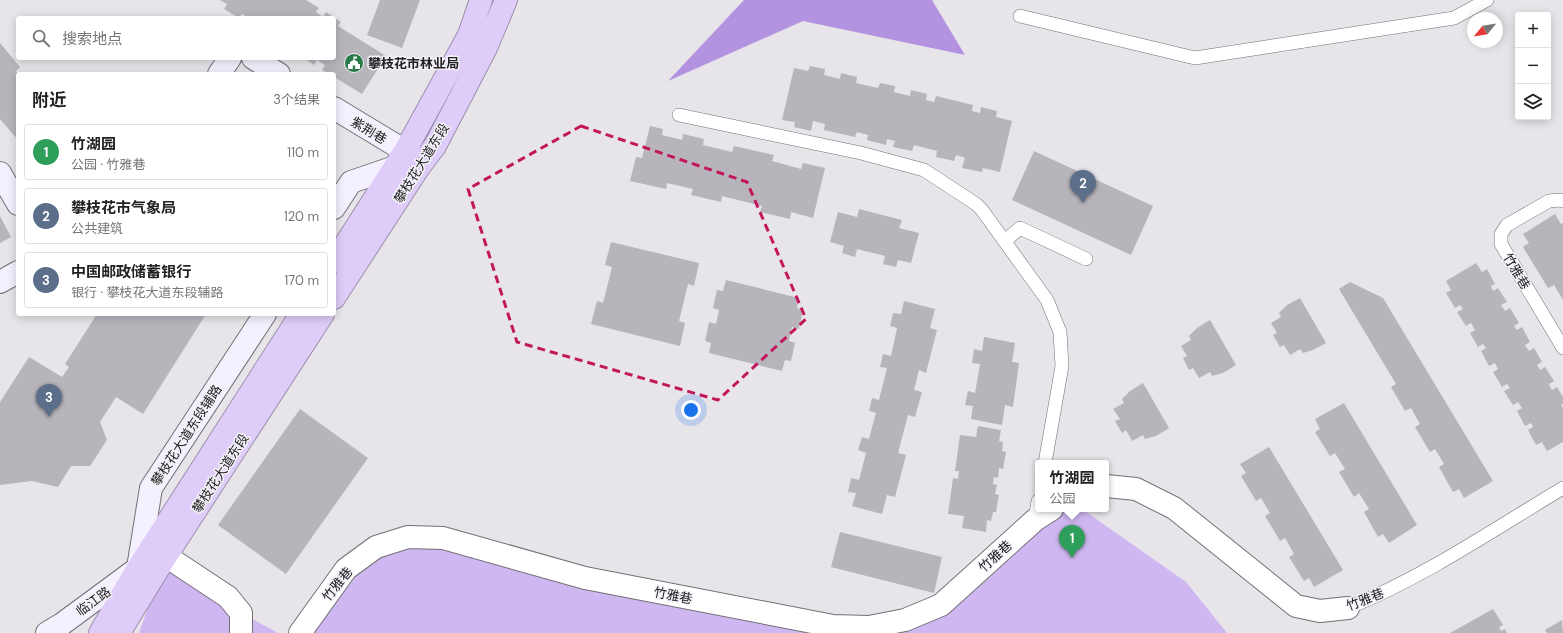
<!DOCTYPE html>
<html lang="zh">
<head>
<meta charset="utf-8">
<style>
  body { margin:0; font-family:"DM Sans","Noto Sans SC",sans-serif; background:#f6f6f6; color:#222 }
  .controls { position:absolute; right:12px; top:12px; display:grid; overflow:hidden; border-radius:4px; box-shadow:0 2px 10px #0003 }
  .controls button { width:36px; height:36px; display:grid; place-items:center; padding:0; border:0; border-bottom:1px solid #e0e0e0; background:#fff; color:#222; font:20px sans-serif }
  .compass { position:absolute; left:1467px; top:12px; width:36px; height:36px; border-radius:50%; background:#fff; box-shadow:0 2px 10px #0003; rotate:240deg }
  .you { position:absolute; left:691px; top:410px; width:14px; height:14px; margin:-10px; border:3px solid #fff; border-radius:50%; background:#1a73e8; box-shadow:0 0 0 6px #1a73e833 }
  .badge { display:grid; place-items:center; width:26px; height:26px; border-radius:50%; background:#7c3aed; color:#fff; font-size:13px; font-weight:700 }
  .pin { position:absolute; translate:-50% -33px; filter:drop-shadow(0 1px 2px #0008) }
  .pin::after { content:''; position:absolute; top:21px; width:14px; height:12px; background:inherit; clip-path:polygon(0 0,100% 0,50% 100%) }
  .popup { position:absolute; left:1035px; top:460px; width:74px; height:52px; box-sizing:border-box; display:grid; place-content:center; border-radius:4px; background:#fff; filter:drop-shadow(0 1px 3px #0005); font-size:13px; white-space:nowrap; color:#767676 }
  .popup b { font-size:15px; color:#222 }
  .popup::after { content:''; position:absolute; left:50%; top:100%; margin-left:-8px; border:8px solid transparent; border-top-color:#fff }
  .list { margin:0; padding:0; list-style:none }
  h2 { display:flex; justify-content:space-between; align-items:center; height:52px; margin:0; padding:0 16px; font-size:17px }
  h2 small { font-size:13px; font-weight:400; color:#767676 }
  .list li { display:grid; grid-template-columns:26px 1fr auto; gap:12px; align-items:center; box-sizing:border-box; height:56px; margin:0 8px 8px; padding:0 8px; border:1px solid #e0e0e0; border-radius:4px }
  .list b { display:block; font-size:15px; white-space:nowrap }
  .list p { margin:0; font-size:13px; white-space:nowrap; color:#767676 }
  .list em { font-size:13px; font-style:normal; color:#767676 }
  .icon { flex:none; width:22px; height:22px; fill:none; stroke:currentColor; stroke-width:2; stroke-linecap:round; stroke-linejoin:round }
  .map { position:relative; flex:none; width:1563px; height:633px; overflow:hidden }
  .search { position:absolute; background:#fff; box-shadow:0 2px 10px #0003; left:16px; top:16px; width:320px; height:44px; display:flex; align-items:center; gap:10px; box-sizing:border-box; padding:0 14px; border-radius:4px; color:#767676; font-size:15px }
  .panel { position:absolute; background:#fff; box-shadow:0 2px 10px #0003; left:16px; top:72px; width:320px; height:244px; border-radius:4px }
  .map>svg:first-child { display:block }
  .green { fill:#cfb8f1 }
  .forest { fill:#b393e0 }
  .building { fill:#b7b5bb }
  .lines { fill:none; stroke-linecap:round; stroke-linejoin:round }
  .lane-casing { stroke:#727075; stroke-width:14 }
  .street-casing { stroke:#727075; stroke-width:24 }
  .secondary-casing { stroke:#727075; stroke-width:24 }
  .highway-casing { stroke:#9c90ad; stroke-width:24 }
  .lane { stroke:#fff; stroke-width:13 }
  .street { stroke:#fff; stroke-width:22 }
  .secondary { stroke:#f5f0fd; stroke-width:22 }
  .highway { stroke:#decdf8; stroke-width:22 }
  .marked { fill:none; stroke:#c2185b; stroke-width:3; stroke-dasharray:8 5; stroke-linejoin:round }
  .labels { text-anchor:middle; stroke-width:3; stroke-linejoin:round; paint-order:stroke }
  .poi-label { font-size:13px; font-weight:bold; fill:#212022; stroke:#f4f2f8; text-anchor:start }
  .street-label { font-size:13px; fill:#212022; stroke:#f4f2f8 }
</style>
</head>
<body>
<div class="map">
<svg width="1563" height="633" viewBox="0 0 1563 633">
  <rect width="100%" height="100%" fill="#e7e4ea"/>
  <path class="green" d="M1052,509H1082L1186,582L1227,633H300L346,569L408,537L833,626L905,620Z
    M166,556L241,613L278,633H139Z"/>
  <path class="forest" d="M744,0H932L965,55L803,21L668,81Z"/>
  <path class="building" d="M220,0H306L319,8L316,12L323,17L326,12L341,22L338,26L386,56L362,94L334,77V74H329L322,70L325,65L317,60L314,65L304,58H334V18H249L242,14L239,18L224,9L227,4Z
    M380,0H420L402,48L367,35Z
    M0,43L20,67L16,71L18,74V140L0,119Z
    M810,66L825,69L824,75L840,79L841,73L857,77L856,83L878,88L880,83L895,86L894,92L910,96L911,90L927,94L926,100L934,102L936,96L973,105L972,111L980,113L981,107L997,111L996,117L1012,121L1000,172L983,168L982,172L962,168L965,158L956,155L954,161L936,157L937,151L914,145L912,151L893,147L895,141L887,139L886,145L867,140L868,135L857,132L855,137L824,130L825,124L813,121L811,131L794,127L795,122L782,120L794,68L808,71Z
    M650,126L663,129L662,135L682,140L683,134L704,139L703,145L732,152L734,146L774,155L772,161L801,169L803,163L825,168L813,218L791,212L790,219L760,212L762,206L722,196L721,202L691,195L693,189L667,183L666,189L630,181L636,157L642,158Z
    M1034,151L1153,206L1131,255L1012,200Z
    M859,209L902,220L899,228L919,233L911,263L898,260L896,267L883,264L885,256L857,249L855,257L842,253L844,246L830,242L838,212L857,217Z
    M1555,214L1561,224L1563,223V300L1554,285L1548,288L1523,247L1529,243L1523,234Z
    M0,216L11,237L0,243Z
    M611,242L699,263L694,286L688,284L679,321L685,323L680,346L591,324L597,301L603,303L612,267L605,265Z
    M1476,263L1482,272L1487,269L1495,284L1491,286L1493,291L1498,288L1507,302L1501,305L1505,311L1510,308L1519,323L1514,326L1517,330L1522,327L1530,342L1525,345L1529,351L1534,348L1542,362L1537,365L1540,370L1545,367L1554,381L1549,384L1552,390L1557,387L1563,397V404L1561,405L1563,408V442L1547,451L1542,442L1536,445L1528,430L1533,427L1531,423L1525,426L1517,411L1522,408L1518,402L1513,405L1504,391L1510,388L1507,384L1502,387L1493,372L1498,369L1495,363L1489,366L1481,351L1486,348L1483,344L1478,347L1470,333L1475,330L1471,323L1466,326L1457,312L1463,309L1460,305L1455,308L1446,293L1451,290L1446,281Z
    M726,280L799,298L797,308L803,310L799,329L792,327L789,341L795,343L791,361L785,360L782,371L709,353L711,343L705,341L709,322L716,324L719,310L713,308L717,290L723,291Z
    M1350,282L1383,298L1493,481L1464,498L1459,489L1453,492L1439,467L1444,464L1435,449L1430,452L1415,427L1420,424L1411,408L1405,411L1391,387L1396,384L1339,289Z
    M1300,298L1326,343L1313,350L1303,353L1300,349L1290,355L1284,345L1280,347L1273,335L1277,333L1271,323L1281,317L1279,313L1287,305Z
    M904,301L935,309L930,328L937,330L926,373L919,370L914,390L922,392L915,417L908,415L898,453L906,455L895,497L887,495L882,514L852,506L856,493L848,492L851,478L859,480L866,453L858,450L862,437L869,439L876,413L869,411L872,398L879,400L887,368L880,367L883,354L891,356L897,328L890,326L893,313L901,314Z
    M97,314H206L143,414L116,397L100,422L107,440L90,466H71L58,487L32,481L0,485V402L29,357L62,377L69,367L65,364Z
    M1210,320L1236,365L1223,373L1212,376L1210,372L1199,378L1193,368L1189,370L1183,358L1187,356L1181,346L1191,340L1189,336L1197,328Z
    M984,337L1015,343L1012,362L1019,363L1013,407L1005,405L1002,425L971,419L973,406L965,405L968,391L975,393L980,364L972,363L974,349L982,351Z
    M1143,383L1169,428L1156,436L1145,439L1143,435L1132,441L1126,430L1122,433L1115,421L1120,419L1113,409L1124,403L1122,399L1130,391Z
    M1344,403L1417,525L1389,543L1383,534L1378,537L1364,512L1369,509L1359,493L1354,497L1339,472L1345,469L1335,453L1330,456L1315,432L1320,429L1315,419Z
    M300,409L368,458L286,574L218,525Z
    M978,426L1001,430L999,441L1003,442L1002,451L1006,452L1003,469L999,468L998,478L994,477L993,484L997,485L995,494L999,495L996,512H993L991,521L987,520L986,532L962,528L964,516L948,514L953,478L958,479L959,471H955L960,435L976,437Z
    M1269,447L1343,570L1314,587L1309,578L1304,581L1289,557L1294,554L1285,538L1280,541L1265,516L1270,513L1261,498L1256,501L1241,476L1246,473L1240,464Z
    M840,532L942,557L934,593L831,567Z
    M1493,609L1503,625L1499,627L1501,631L1505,629L1507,633H1450Z
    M1562,620L1563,633H1547L1545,630Z"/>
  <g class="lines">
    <defs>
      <path id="lane" d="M1020,16L1195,58L1454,18L1487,0
        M679,115L861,153L924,170L976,204L982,210L1047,300L1060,332L1062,366L1045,463
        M1563,201L1561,200L1549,201L1507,225L1501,234V244L1563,348
        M1005,241L1020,228L1086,259
        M1035,520L1038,501
        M1348,608C1424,577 1493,530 1563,488"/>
      <path id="street" d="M1106,486L1136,489L1174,508L1296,606L1320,611L1348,608
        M150,550L166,556L228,597L241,613V633
        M300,633L346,569L376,547L408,537L443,538L585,578L833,626L869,627L905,620L941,605L1035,520L1052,509"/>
      <path id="secondary" d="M253,58L279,74
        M219,74L230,58
        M334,108L405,151
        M0,173L18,204
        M334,208L351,182L395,167
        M0,282L18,272
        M47,633L62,624L138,568L151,488L265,314"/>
      <path id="highway" d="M334,262L405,151L469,35L481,0
        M334,298L419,167L435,146L486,48L506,0
        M100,633L138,568L301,314
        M119,633L166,556L323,314"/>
    </defs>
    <use href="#lane" class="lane-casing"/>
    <use href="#street" class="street-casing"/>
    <use href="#secondary" class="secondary-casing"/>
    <use href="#highway" class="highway-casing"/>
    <use href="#lane" class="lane"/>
    <use href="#street" class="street"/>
    <use href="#secondary" class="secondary"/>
    <use href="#highway" class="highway"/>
  </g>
  <path class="marked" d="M581,126L747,182L806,319L718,400L517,342L468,189Z"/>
  <defs>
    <symbol id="civic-disc" viewBox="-11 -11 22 22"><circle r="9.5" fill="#2c7a49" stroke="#f4f2f8"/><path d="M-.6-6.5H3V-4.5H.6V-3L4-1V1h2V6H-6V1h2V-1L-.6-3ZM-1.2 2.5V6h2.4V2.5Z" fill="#fff"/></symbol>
  </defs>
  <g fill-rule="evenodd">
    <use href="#civic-disc" x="343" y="52" width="22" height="22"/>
  </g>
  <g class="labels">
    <g class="poi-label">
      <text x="368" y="68">攀枝花市林业局</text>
    </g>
    <g class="street-label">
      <text transform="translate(369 130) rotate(31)" y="5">紫荆巷</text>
      <text transform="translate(421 163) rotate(-58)" y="5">攀枝花大道东段</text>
      <text transform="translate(1517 271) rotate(59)" y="5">竹雅巷</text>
      <text transform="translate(186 435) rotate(-57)" y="5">攀枝花大道东段辅路</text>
      <text transform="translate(220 473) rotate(-57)" y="5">攀枝花大道东段</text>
      <text transform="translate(995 556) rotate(-42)" y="5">竹雅巷</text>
      <text transform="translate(337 584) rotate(-51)" y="5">竹雅巷</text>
      <text transform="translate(673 595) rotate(11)" y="5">竹雅巷</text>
      <text transform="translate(1365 599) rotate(-21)" y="5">竹雅巷</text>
      <text transform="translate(93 601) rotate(-36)" y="5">临江路</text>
    </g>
  </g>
</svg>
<div class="controls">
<button>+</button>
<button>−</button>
<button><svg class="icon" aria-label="layers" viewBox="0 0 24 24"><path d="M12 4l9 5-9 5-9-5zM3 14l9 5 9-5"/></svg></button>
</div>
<svg class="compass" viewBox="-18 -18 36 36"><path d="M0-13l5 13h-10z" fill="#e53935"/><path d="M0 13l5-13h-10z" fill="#767676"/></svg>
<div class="you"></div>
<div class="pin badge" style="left:1072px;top:558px;background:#2e9e5b">1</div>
<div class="popup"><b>竹湖园</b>公园</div>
<div class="pin badge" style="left:1083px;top:203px;background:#5c6f8a">2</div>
<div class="pin badge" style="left:49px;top:417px;background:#5c6f8a">3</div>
<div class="search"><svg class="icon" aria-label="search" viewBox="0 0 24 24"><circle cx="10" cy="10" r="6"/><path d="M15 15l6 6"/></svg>搜索地点</div>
<section class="panel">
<h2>附近<small>3个结果</small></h2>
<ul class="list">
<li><span class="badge" style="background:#2e9e5b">1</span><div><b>竹湖园</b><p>公园 · 竹雅巷</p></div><em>110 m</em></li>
<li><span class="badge" style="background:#5c6f8a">2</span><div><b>攀枝花市气象局</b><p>公共建筑</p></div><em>120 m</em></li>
<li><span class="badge" style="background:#5c6f8a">3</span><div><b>中国邮政储蓄银行</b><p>银行 · 攀枝花大道东段辅路</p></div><em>170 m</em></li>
</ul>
</section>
</div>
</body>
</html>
